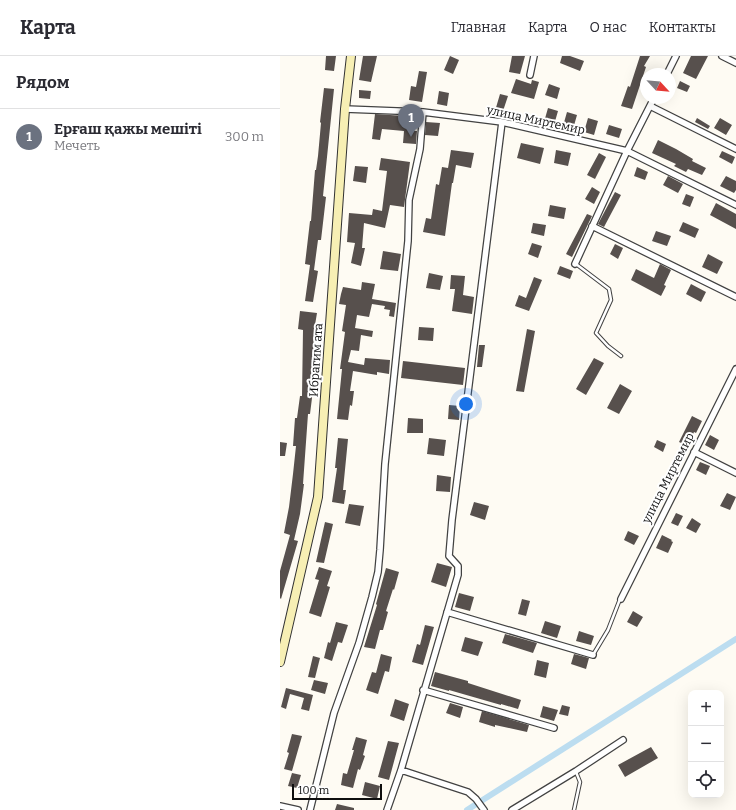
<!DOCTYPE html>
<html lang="ru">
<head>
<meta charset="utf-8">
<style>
  body { margin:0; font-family:Bitter,serif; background:#f2f2f3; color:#2b2b33 }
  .controls { position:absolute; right:12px; bottom:12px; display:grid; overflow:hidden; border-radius:8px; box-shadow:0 4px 16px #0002 }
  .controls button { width:36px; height:36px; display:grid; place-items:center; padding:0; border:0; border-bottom:1px solid #e1e1e2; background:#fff; color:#2b2b33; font:20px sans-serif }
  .compass { position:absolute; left:360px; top:12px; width:36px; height:36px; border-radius:50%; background:#fff; box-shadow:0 4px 16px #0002; rotate:116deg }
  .scale { position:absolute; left:12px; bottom:10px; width:90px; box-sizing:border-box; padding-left:4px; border:2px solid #0f0f0f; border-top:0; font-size:11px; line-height:14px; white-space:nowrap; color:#0f0f0f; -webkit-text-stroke:3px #fff; paint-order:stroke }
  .you { position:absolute; left:186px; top:348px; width:14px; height:14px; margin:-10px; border:3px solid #fff; border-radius:50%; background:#1a73e8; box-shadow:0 0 0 6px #1a73e833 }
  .badge { display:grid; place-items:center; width:26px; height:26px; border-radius:50%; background:#b45309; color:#fff; font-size:13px; font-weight:700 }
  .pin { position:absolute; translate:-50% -33px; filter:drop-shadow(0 1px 2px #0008) }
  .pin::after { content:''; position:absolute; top:21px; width:14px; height:12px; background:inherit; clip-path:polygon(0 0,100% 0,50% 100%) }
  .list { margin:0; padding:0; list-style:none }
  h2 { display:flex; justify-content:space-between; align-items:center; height:52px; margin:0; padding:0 16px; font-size:17px }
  h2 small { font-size:13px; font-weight:400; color:#7c7c81 }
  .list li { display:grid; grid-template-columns:26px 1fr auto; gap:12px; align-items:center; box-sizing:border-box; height:56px; padding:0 16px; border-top:1px solid #e1e1e2 }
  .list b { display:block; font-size:15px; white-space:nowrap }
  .list p { margin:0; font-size:13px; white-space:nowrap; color:#7c7c81 }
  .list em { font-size:13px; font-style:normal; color:#7c7c81 }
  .icon { flex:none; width:22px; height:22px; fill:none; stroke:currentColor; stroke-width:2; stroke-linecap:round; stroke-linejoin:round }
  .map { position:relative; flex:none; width:456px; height:754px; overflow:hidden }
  header { display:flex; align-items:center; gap:24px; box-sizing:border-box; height:56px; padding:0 20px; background:#fff; border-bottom:1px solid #e1e1e2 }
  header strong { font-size:19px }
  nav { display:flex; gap:22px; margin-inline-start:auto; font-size:14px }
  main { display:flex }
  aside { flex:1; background:#fff }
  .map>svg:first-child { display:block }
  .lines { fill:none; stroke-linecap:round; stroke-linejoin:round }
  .canal { stroke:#bcddf0; stroke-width:6 }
  .building { fill:#57504d }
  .lane-casing { stroke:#424242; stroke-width:4.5 }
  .street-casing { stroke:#424242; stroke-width:8 }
  .secondary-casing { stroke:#313131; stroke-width:10 }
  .lane { stroke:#fff; stroke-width:2.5 }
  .street { stroke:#fff; stroke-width:5.5 }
  .secondary { stroke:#f7efb4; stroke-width:8 }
  .labels { text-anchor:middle; stroke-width:4; stroke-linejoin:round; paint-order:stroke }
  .street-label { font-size:12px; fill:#0f0f0f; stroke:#fff }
</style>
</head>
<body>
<header>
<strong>Карта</strong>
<nav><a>Главная</a><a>Карта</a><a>О нас</a><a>Контакты</a></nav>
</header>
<main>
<aside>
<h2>Рядом<small></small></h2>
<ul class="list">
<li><span class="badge" style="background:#6b7280">1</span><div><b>Ерғаш қажы мешіті</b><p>Мечеть</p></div><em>300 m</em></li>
</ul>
</aside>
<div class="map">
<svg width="456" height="754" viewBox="0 0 456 754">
  <rect width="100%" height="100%" fill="#fefbf3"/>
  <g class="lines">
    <path class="canal" d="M187,754L456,583"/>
  </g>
  <path class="building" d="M46,0H56L54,15L45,14Z
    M83,0H97L91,26L79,24Z
    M170,0L179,4L173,18L164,14Z
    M232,0H245L240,18L229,16Z
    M282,0H290L304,5L300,15L280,7Z
    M360,0H370L364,10L366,11L352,53L341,50L348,30L350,31Z
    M411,0H428L416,23L403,17Z
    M139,15L147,16L142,46L129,44L131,30L136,31Z
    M236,23L251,28L252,24L259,26L254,43L231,37Z
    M400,25L410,30L407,36L397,32Z
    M269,28L280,32L277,43L265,39Z
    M44,32L54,33L43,140L46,141L41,184H38L34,214L38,215L33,246L25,245L30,209L25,208L30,165H31L35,114H36L38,100L41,67L40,66Z
    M79,34L91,35L90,43L79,42Z
    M159,35L169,37L167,50L157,48Z
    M220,38L228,40L222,58L215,55Z
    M268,52L278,55L274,69L264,66Z
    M287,56L297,59L293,73L283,70Z
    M95,58L125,60V72H134L133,75H137L136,88L123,87L124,75L102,73L100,84L92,83Z
    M308,62L318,65L314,79L304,76Z
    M417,62L430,70L428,73L415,66Z
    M440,62L452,69L446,79L434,72Z
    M146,66L160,67L158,80L145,79Z
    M329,69L342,73L339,82L326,78Z
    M378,84L396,93L413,103L412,105L426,112L422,119L408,113L406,116L394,110L396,108L372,97Z
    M241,87L264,92L260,108L237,102Z
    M171,94L194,97L191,112L176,109L173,127H172L165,180L143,176L146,162L151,163L156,128L159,129L162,111L168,112Z
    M276,94L291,97L288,110L274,107Z
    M442,95L455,101L452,108L439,101Z
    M319,97L326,101L315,123L307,119Z
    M101,102L130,106L124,151L110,149L105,172L84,167L82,192H85L81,210L71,207L75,187L67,186L69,157L92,159L93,153L102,155L107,115L99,114Z
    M75,110L88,111L86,127L73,125Z
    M357,111L368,116L365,124L354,120Z
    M388,120L403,128L398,137L383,129Z
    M446,120L456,125V134L454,137L440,130Z
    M312,131L320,136L314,148L305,143Z
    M335,136L341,139L324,171L318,168Z
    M406,138L414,141L410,151L402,148Z
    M436,147L456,158V173L430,159Z
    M270,149L286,152L284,163L268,160Z
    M307,158L312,160L292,201L286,198Z
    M403,166L419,173L415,182L399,175Z
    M253,167L266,169L264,180L251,177Z
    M376,175L391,180L387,190L372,185Z
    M252,187L262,190L258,202L248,198Z
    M335,188L343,192L338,203L330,198Z
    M103,195L121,198L118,215L100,213Z
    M428,198L443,206L437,218L422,211Z
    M380,208L391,214L384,229L386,230L381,240L351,224L356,213L374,222Z
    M280,210L293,215L290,223L277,218Z
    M149,217L163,220L160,234L146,232Z
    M171,219L185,220L183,239L194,241L192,258L172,255L175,233H170Z
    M254,221L262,224L249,255L235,250L239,239L246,242Z
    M82,226L95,228L92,243L116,247L114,261L109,260L110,254L104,253L105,250L92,248L89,261L77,259L75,272L93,275L92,281L81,279L79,295L71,294L68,306L84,309L85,302L110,304L109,318L97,316V319L73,315L70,335H74L72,350L70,349L68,364L57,363L62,313H60L65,276L62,275L66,249L59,248L61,238L63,231L81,234Z
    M411,228L426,236L421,246L406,238Z
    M20,255L37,257L34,275L32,342L30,358H28L23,428H24L20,458L14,484L18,485L1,543L0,542V515L10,479L4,477L9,451L13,418L16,390H13L15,362H17L20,340H22L23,274L18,273Z
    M139,271L154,272L153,285L138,284Z
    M247,273L255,275L244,336L236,335Z
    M199,289H205L202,311H197Z
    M314,302L324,307L306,339L296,333Z
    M123,305L185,312L183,329L121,322Z
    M340,328L352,335L339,358L327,352Z
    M169,349L180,350L179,364L168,363Z
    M412,360L422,365L416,377L414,376L408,390L399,386Z
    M128,362L143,363V377H127Z
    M430,379L439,384L434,394L425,389Z
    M58,382L68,383L63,434H66L64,448L52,446L57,412H55Z
    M149,382L166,384L164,400L147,398Z
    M377,384L386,388L383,396L374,391Z
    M0,386L7,387L5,400H0Z
    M420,406L430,410L426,419L416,414Z
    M157,419L171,421L170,436L156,435Z
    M447,437L456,441L450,454L440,450Z
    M194,446L209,450L205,464L190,459Z
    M69,448L84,450L80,470L65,467Z
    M396,457L403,460L398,470L391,467Z
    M412,462L421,468L416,477L406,472Z
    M45,466L53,468L44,507L36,506Z
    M348,475L359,480L354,489L344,484Z
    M382,479L392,484L391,485L393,486L388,497L376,492Z
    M157,507L172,511L166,531L151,526Z
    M39,511L52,515L47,530L50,531L41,561L29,557L39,524L35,523Z
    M106,512L119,516L114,534L113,533L106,555L108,556L103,574H100L95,593L84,591L97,549L96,548Z
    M179,537L194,541L190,555L175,551Z
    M242,543L250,545L246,560L238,558Z
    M353,555L363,561L357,571L347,566Z
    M265,565L281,570L277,582L261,577Z
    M56,566L68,569L62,587L58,586L52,605L44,602L48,586L50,587Z
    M145,569L154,571L143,609L132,606L137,588L140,589Z
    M299,575L314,580L311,589L296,585Z
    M225,578L257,587L253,597L222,587Z
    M185,581L203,586L198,600L181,595Z
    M101,598L112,601L109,616L105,615L98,638L86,634L92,616L96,617Z
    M294,598L309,602L306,613L291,608Z
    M33,600L40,602L35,622L28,621Z
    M257,604L269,607L266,622L254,619Z
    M155,616L188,625V627L241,644L238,653L221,648V649L169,634V635L151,630Z
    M34,624L48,627L45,638L31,634Z
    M6,632L33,639L29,655L21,653L24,642L10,638L6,653L1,651Z
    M115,643L129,648L124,665L110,660Z
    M170,647L183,651L180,662L166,657Z
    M282,649L290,651L288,660L279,658Z
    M263,650L278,654L274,665L260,661Z
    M202,655L249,669L247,676L215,669V671L199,666Z
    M12,678L22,680L12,715L4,713L9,697L7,696Z
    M76,681L87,684L83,699L85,700L80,714L78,713L73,732L61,729L63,717L67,718L74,694H72Z
    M108,685L119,687L109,724L98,721Z
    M371,691L378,702L345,721L338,709Z
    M12,717L21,719L17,732L8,730Z
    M85,726L100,730L97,743L82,739Z
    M57,748L74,752V754H55Z"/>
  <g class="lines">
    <defs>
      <path id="lane" d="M296,208L329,233L331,244L316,277L328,290L341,300
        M313,599L328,574L340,543
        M294,754L300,726L296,716"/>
      <path id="street" d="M442,0L456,7
        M387,18L396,0
        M250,19L254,0
        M370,50L456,93
        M65,53L143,56L222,66L347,95L456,149
        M312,170L456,241
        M295,208L347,95L374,42
        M414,396L456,417
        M341,543L456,313
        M167,556L313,599
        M143,634L274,672
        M121,714L188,736L196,743L204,754
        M0,750L18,754
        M30,754L54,657L79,587L92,541L98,516L100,494L105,408L128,185L129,144L140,93L143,56
        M107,754L121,714L178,519V510L169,500L172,464L222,66
        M232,754L296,715L343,684"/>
      <path id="secondary" d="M0,606L38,441L65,53L71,0"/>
    </defs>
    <use href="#lane" class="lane-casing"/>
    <use href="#street" class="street-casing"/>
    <use href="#secondary" class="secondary-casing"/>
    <use href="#lane" class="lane"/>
    <use href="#street" class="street"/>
    <use href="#secondary" class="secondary"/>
  </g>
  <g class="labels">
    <g class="street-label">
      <text transform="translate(256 64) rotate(12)" y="4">улица Миртемир</text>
      <text transform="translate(36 304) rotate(-86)" y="4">Ибрагим ата</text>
      <text transform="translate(388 422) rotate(-63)" y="4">улица Миртемир</text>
    </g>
  </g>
</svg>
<div class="controls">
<button>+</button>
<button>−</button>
<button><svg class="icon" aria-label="locate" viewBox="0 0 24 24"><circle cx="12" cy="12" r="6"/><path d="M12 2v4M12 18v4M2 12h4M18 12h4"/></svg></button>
</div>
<svg class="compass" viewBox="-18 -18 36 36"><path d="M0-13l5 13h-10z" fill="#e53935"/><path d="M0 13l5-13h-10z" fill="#7c7c81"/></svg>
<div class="scale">100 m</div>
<div class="you"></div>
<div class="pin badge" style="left:131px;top:81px;background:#6b7280">1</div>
</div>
</main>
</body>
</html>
